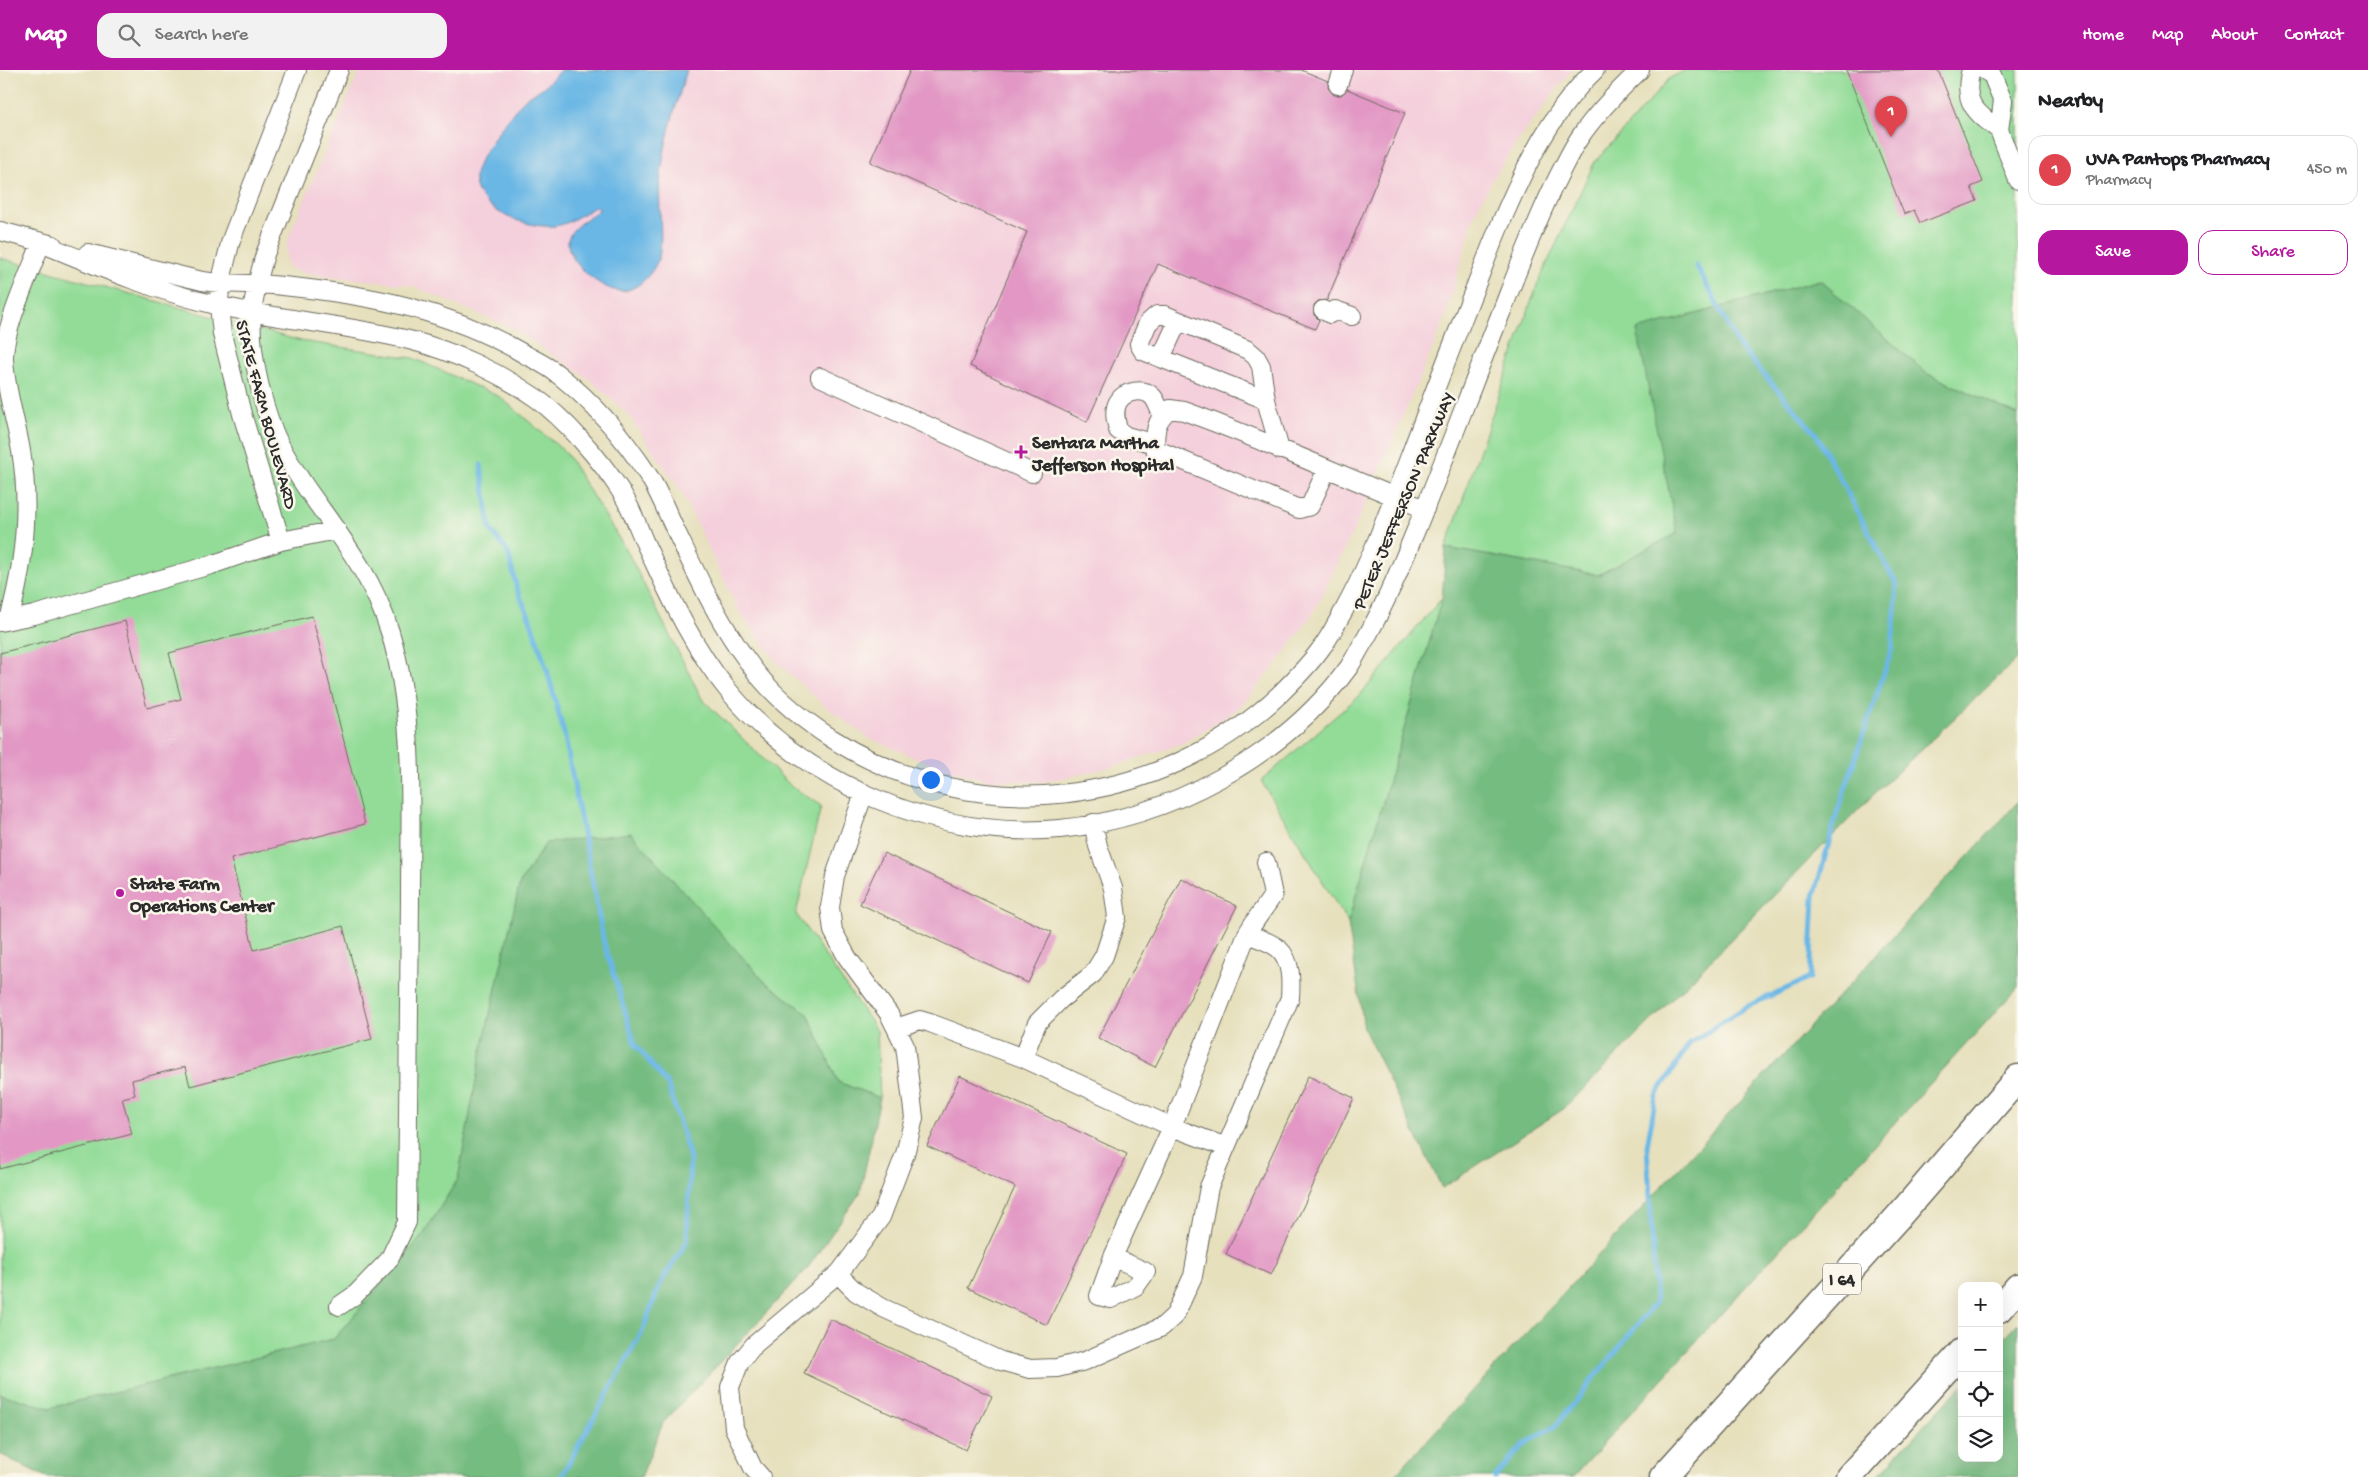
<!DOCTYPE html>
<html lang="en">
<head>
<meta charset="utf-8">
<style>
  body { margin:0; font-family:"Gochi Hand",sans-serif; background:#f2f2f2; color:#202124 }
  .controls { position:absolute; right:15px; bottom:15px; display:grid; overflow:hidden; border-radius:10px; box-shadow:0 5px 20px #0002 }
  .controls button { width:45px; height:45px; display:grid; place-items:center; padding:0; border:0; border-bottom:1px solid #e0e0e0; background:#fff; color:#202124; font:25px sans-serif }
  .you { position:absolute; left:930px; top:709px; width:18px; height:18px; margin:-12px; border:4px solid #fff; border-radius:50%; background:#1a73e8; box-shadow:0 0 0 8px #1a73e833 }
  .badge { display:grid; place-items:center; width:32px; height:32px; border-radius:50%; background:#b5179e; color:#fff; font-size:16px; font-weight:700 }
  .pin { position:absolute; translate:-50% -41px; filter:drop-shadow(0 1px 2px #0008) }
  .pin::after { content:''; position:absolute; top:26px; width:18px; height:15px; background:inherit; clip-path:polygon(0 0,100% 0,50% 100%) }
  .list { margin:0; padding:0; list-style:none }
  h2 { display:flex; justify-content:space-between; align-items:center; height:65px; margin:0; padding:0 20px; font-size:21px }
  h2 small { font-size:16px; font-weight:400; color:#757577 }
  .list li { display:grid; grid-template-columns:32px 1fr auto; gap:15px; align-items:center; box-sizing:border-box; height:70px; margin:0 10px 10px; padding:0 10px; border:1px solid #e0e0e0; border-radius:15px }
  .list b { display:block; font-size:19px; white-space:nowrap }
  .list p { margin:0; font-size:16px; white-space:nowrap; color:#757577 }
  .list em { font-size:16px; font-style:normal; color:#757577 }
  .actions { display:flex; gap:10px; padding:15px 20px }
  .actions a { flex:1; padding:11px 0; border:1px solid #b5179e; border-radius:15px; text-align:center; font-size:18px; color:#b5179e }
  .actions .main { background:#b5179e; color:#fff }
  .icon { flex:none; width:28px; height:28px; fill:none; stroke:currentColor; stroke-width:2; stroke-linecap:round; stroke-linejoin:round }
  .map { position:relative; flex:none; width:2018px; height:1407px; overflow:hidden }
  header { display:flex; align-items:center; gap:30px; box-sizing:border-box; height:70px; padding:0 25px; background:#b5179e; color:#fff }
  header strong { font-size:24px }
  nav { display:flex; gap:28px; margin-inline-start:auto; font-size:18px }
  .search { width:350px; height:45px; background:#f2f2f2; display:flex; align-items:center; gap:12px; box-sizing:border-box; padding:0 18px; border-radius:15px; color:#757577; font-size:19px }
  main { display:flex }
  aside { flex:1; background:#fff }
  .map>svg:first-child { display:block }
  .built { fill:#f4cfdc }
  .green { fill:#92dc97; stroke:#5e8461 }
  .forest { fill:#75bc80; stroke:#507456 }
  .water { fill:#6bb7e5; stroke:#4b7188 }
  .lines { fill:none; stroke-linecap:round; stroke-linejoin:round }
  .stream { stroke:#6bb7e5; stroke-width:5 }
  .building { fill:#e297c4 }
  .minor-casing { stroke:#6c6a5e; stroke-width:20 }
  .highway-casing { stroke:#6c6a5e; stroke-width:29 }
  .minor { stroke:#fff; stroke-width:18 }
  .highway { stroke:#fff; stroke-width:26 }
  .poi-dot { fill:#b5179e; stroke:#fbf7ec; stroke-width:2 }
  .labels { text-anchor:middle; stroke-width:5; stroke-linejoin:round; paint-order:stroke }
  .shield { fill:#fbf7ec; stroke:#696865; stroke-width:1 }
  .shield-label { font-size:18px; font-weight:bold; fill:#2b2b2b }
  .street-label { font-size:19px; fill:#2b2b2b; stroke:#fbf7ec }
  .poi-label { font-size:19px; font-weight:bold; fill:#2b2b2b; stroke:#fbf7ec; text-anchor:start }
</style>
</head>
<body>
<header>
<strong>Map</strong>
<div class="search"><svg class="icon" aria-label="search" viewBox="0 0 24 24"><circle cx="10" cy="10" r="6"/><path d="M15 15l6 6"/></svg>Search here</div>
<nav><a>Home</a><a>Map</a><a>About</a><a>Contact</a></nav>
</header>
<main>
<div class="map">
<svg width="2018" height="1407" viewBox="0 0 2018 1407">
  <rect width="100%" height="100%" fill="#fbf7ec"/>
  <filter id="ink" filterUnits="userSpaceOnUse"><feTurbulence type="fractalNoise" baseFrequency=".02" numOctaves="2"/><feDisplacementMap in="SourceGraphic" scale="10" xChannelSelector="R" yChannelSelector="G"/><feConvolveMatrix kernelMatrix="1 2 1 2 8 2 1 2 1" color-interpolation-filters="sRGB"/></filter>
  <filter id="wash" filterUnits="userSpaceOnUse"><feTurbulence type="fractalNoise" baseFrequency=".0096" numOctaves="4" result="noise"/><feDisplacementMap in="SourceGraphic" scale="20" xChannelSelector="R" yChannelSelector="G"/><feGaussianBlur stdDeviation="1.12" result="paint"/><feColorMatrix in="noise" values="0 0 0 0 0 0 0 0 0 0 0 0 0 0 0 0 0 1.4 0 .05"/><feComposite in="paint" operator="in"/></filter>
  <g filter="url(#wash)">
    <rect width="100%" height="100%" fill="#e6e0bd"/>
    <path class="built" d="M360,0H1572L1557,18L1517,72L1495,105L1474,145L1444,251L1355,457L1313,543L1277,593L1238,639L1183,673L1108,698L1044,712L986,710L933,695L869,668L825,636L776,591L739,541L681,421L627,343L590,310L514,259L410,215L310,204L288,198L286,180L288,169Z"/>
    <path class="green" d="M1686,0H2018V345L1926,303L1820,210L1638,260L1678,463L1598,505L1446,478L1537,215L1594,93L1670,8Z
      M0,188L301,271L413,288L500,327L566,383L628,483L702,629L790,715L821,736L796,844L877,961L880,1028L838,1012L808,944L764,911L546,773L520,813L481,984L458,1109L423,1165L334,1269L49,1338L0,1324Z
      M1442,528L1348,853L1261,711L1360,625Z"/>
    <path class="forest" d="M1820,210L1926,303L2018,345V588L1870,728L1565,1038L1442,1118L1364,959L1348,853L1442,528L1446,478L1598,505L1677,463L1637,260Z
      M2018,732V917L1573,1407H1393Z
      M631,763L764,911L808,944L838,1012L880,1028L860,1123L807,1199L663,1353L641,1407H46L0,1384V1324L49,1338L334,1269L423,1165L458,1109L481,984L520,813L546,773Z
      M2018,1253V1407H1876L1962,1315V1388H1999V1274Z"/>
    <path class="water" d="M560,0H687C675,38 663,74 660,114C658,134 664,174 658,190C652,204 639,219 623,221C603,223 561,188 569,167C573,156 590,147 599,140L598,136C585,141 573,152 560,155C531,162 462,137 477,98C483,81 512,42 525,29C529,24 533,24 538,21C546,16 554,7 560,0Z"/>
    <g class="lines">
      <path class="stream" d="M481,395L490,459L508,482L517,519L530,549L547,600L565,667L604,873L635,974L668,1015L690,1088L687,1172L660,1214L642,1262L561,1407
        M1495,1407L1523,1375L1556,1355L1656,1232L1647,1076L1656,1026L1690,973L1746,937L1810,908L1814,827L1837,743L1892,579L1897,515L1816,364L1739,276L1696,195"/>
    </g>
    <g id="blocks">
      <path class="building" d="M910,0H1301L1328,11V18L1334,25H1341L1347,19L1405,43L1327,230L1318,231L1314,235V245L1319,250L1315,259L1158,194L1087,352L970,296L1027,162L870,92Z
        M1846,0H1938L1983,112L1971,117L1977,131L1920,153L1914,140L1904,144Z
        M312,546L365,754L231,789L254,880L343,856L372,969L190,1016L185,997L132,1010L135,1025L122,1028L132,1064L0,1099V583L125,551L147,638L181,629L169,583Z
        M884,783L1052,862L1028,913L860,834Z
        M1181,808L1237,836L1155,997L1098,968Z
        M960,1006L1127,1084L1047,1255L968,1218L1015,1117L927,1076Z
        M1308,1006L1354,1028L1271,1205L1226,1184Z
        M830,1249L992,1326L966,1380L804,1303Z"/>
    </g>
  </g>
  <g filter="url(#ink)">
    <use href="#blocks" fill-opacity="0" stroke="#6c6a5e" stroke-width="1"/>
    <g class="lines">
      <defs>
        <path id="minor" d="M339,0L265,184C260,203 254,223 252,243C249,278 261,330 274,362C282,382 295,401 307,419C340,466 373,506 390,562C416,647 410,740 410,828C409,936 408,1044 407,1152L389,1190L355,1225L339,1236
          M1971,0C1962,32 1975,42 1999,60
          M1984,0L1992,5L2003,31L1999,60L2018,110
          M1338,15L1343,0
          M0,161L53,175
          M41,173C97,196 153,220 212,234C278,250 347,254 413,271C455,282 500,303 536,328C565,349 600,389 620,420C630,435 637,454 644,471C668,522 691,575 727,619C805,715 937,770 1060,759C1170,748 1283,687 1349,597C1355,588 1360,577 1366,568C1387,531 1402,494 1418,455C1447,384 1473,313 1501,243C1519,197 1536,151 1558,107C1565,94 1571,80 1580,67C1597,42 1618,21 1640,0
          M88,183L202,211C229,215 256,213 283,216C371,225 449,240 526,285C537,291 550,297 560,306C594,333 624,368 648,405C659,421 666,441 675,459C697,505 718,552 749,593C770,623 800,648 831,668C974,760 1159,739 1281,623C1295,609 1311,593 1322,577C1330,567 1336,554 1343,542C1371,492 1390,437 1411,383C1437,313 1465,244 1492,174C1517,113 1546,47 1595,0
          M1323,240L1330,244L1335,240L1352,246
          M1161,288L1178,251
          M820,307L1032,403
          M1266,330L1143,281L1139,274L1148,253L1157,245H1165L1248,280L1256,287L1261,296L1266,330L1280,380
          M1155,374L1126,366L1118,360C1116,351 1113,341 1118,332C1124,321 1144,317 1153,327C1157,332 1159,339 1162,345
          M1327,399L1310,436L1299,439L1155,379C1155,362 1155,350 1170,339L1184,341C1265,370 1344,407 1425,439
          M281,471L242,344L222,264L219,236L220,214L231,170L297,0
          M9,550C24,495 31,439 21,381C16,350 5,320 4,288C4,257 30,203 41,173
          M0,552L34,545L211,495L281,471L337,460
          M896,958L920,950L930,953L1023,988L1172,1057L1247,864C1255,849 1265,838 1273,825L1266,792
          M1023,988L1037,953L1061,929L1093,904L1104,886L1117,847L1113,818L1098,776L1093,753
          M1113,1187L1146,1202L1136,1216L1111,1229L1099,1226L1113,1187L1172,1057L1226,1077
          M838,1204L856,1222L883,1238L1001,1291L1030,1299L1057,1298L1085,1291L1162,1257L1175,1245L1193,1206L1209,1117L1290,928C1291,913 1292,891 1279,879C1271,872 1257,868 1247,864
          M761,1407L753,1398L734,1358L730,1317L740,1292L754,1275L840,1202L881,1147L905,1084L914,1048L905,976L889,944L847,887L833,861L830,837L835,806L864,723"/>
        <path id="highway" d="M1999,1239L2018,1217
          M1663,1407L1898,1147L2018,1008
          M1849,1407L1962,1282"/>
      </defs>
      <use href="#minor" class="minor-casing"/>
      <use href="#highway" class="highway-casing"/>
      <use href="#minor" class="minor"/>
      <use href="#highway" class="highway"/>
    </g>
  </g>
  <g class="poi-dot">
    <path d="M1018.5 374.5h5v5h5v5h-5v5h-5v-5h-5v-5h5z"/>
    <circle cx="120" cy="823" r="5"/>
  </g>
  <g class="labels">
    <rect class="shield" x="1823" y="1193.5" width="38" height="31" rx="4"/>
    <g class="shield-label">
      <text x="1842" y="1215">I 64</text>
    </g>
    <g class="street-label">
      <text transform="translate(268 344) rotate(75)" y="7">STATE FARM BOULEVARD</text>
      <text transform="translate(1402 430) rotate(-67)" y="7">PETER JEFFERSON PARKWAY</text>
    </g>
    <g class="poi-label">
      <text x="1032" y="378">Sentara Martha<tspan x="1032" dy="22">Jefferson Hospital</tspan></text>
      <text x="130" y="819">State Farm<tspan x="130" dy="22">Operations Center</tspan></text>
    </g>
  </g>
</svg>
<div class="controls">
<button>+</button>
<button>−</button>
<button><svg class="icon" aria-label="locate" viewBox="0 0 24 24"><circle cx="12" cy="12" r="6"/><path d="M12 2v4M12 18v4M2 12h4M18 12h4"/></svg></button>
<button><svg class="icon" aria-label="layers" viewBox="0 0 24 24"><path d="M12 4l9 5-9 5-9-5zM3 14l9 5 9-5"/></svg></button>
</div>
<div class="you"></div>
<div class="pin badge" style="left:1891px;top:67px;background:#e0444e">1</div>
</div>
<aside>
<h2>Nearby<small></small></h2>
<ul class="list">
<li><span class="badge" style="background:#e0444e">1</span><div><b>UVA Pantops Pharmacy</b><p>Pharmacy</p></div><em>450 m</em></li>
</ul>
<div class="actions"><a class="main">Save</a><a>Share</a></div>
</aside>
</main>
</body>
</html>
